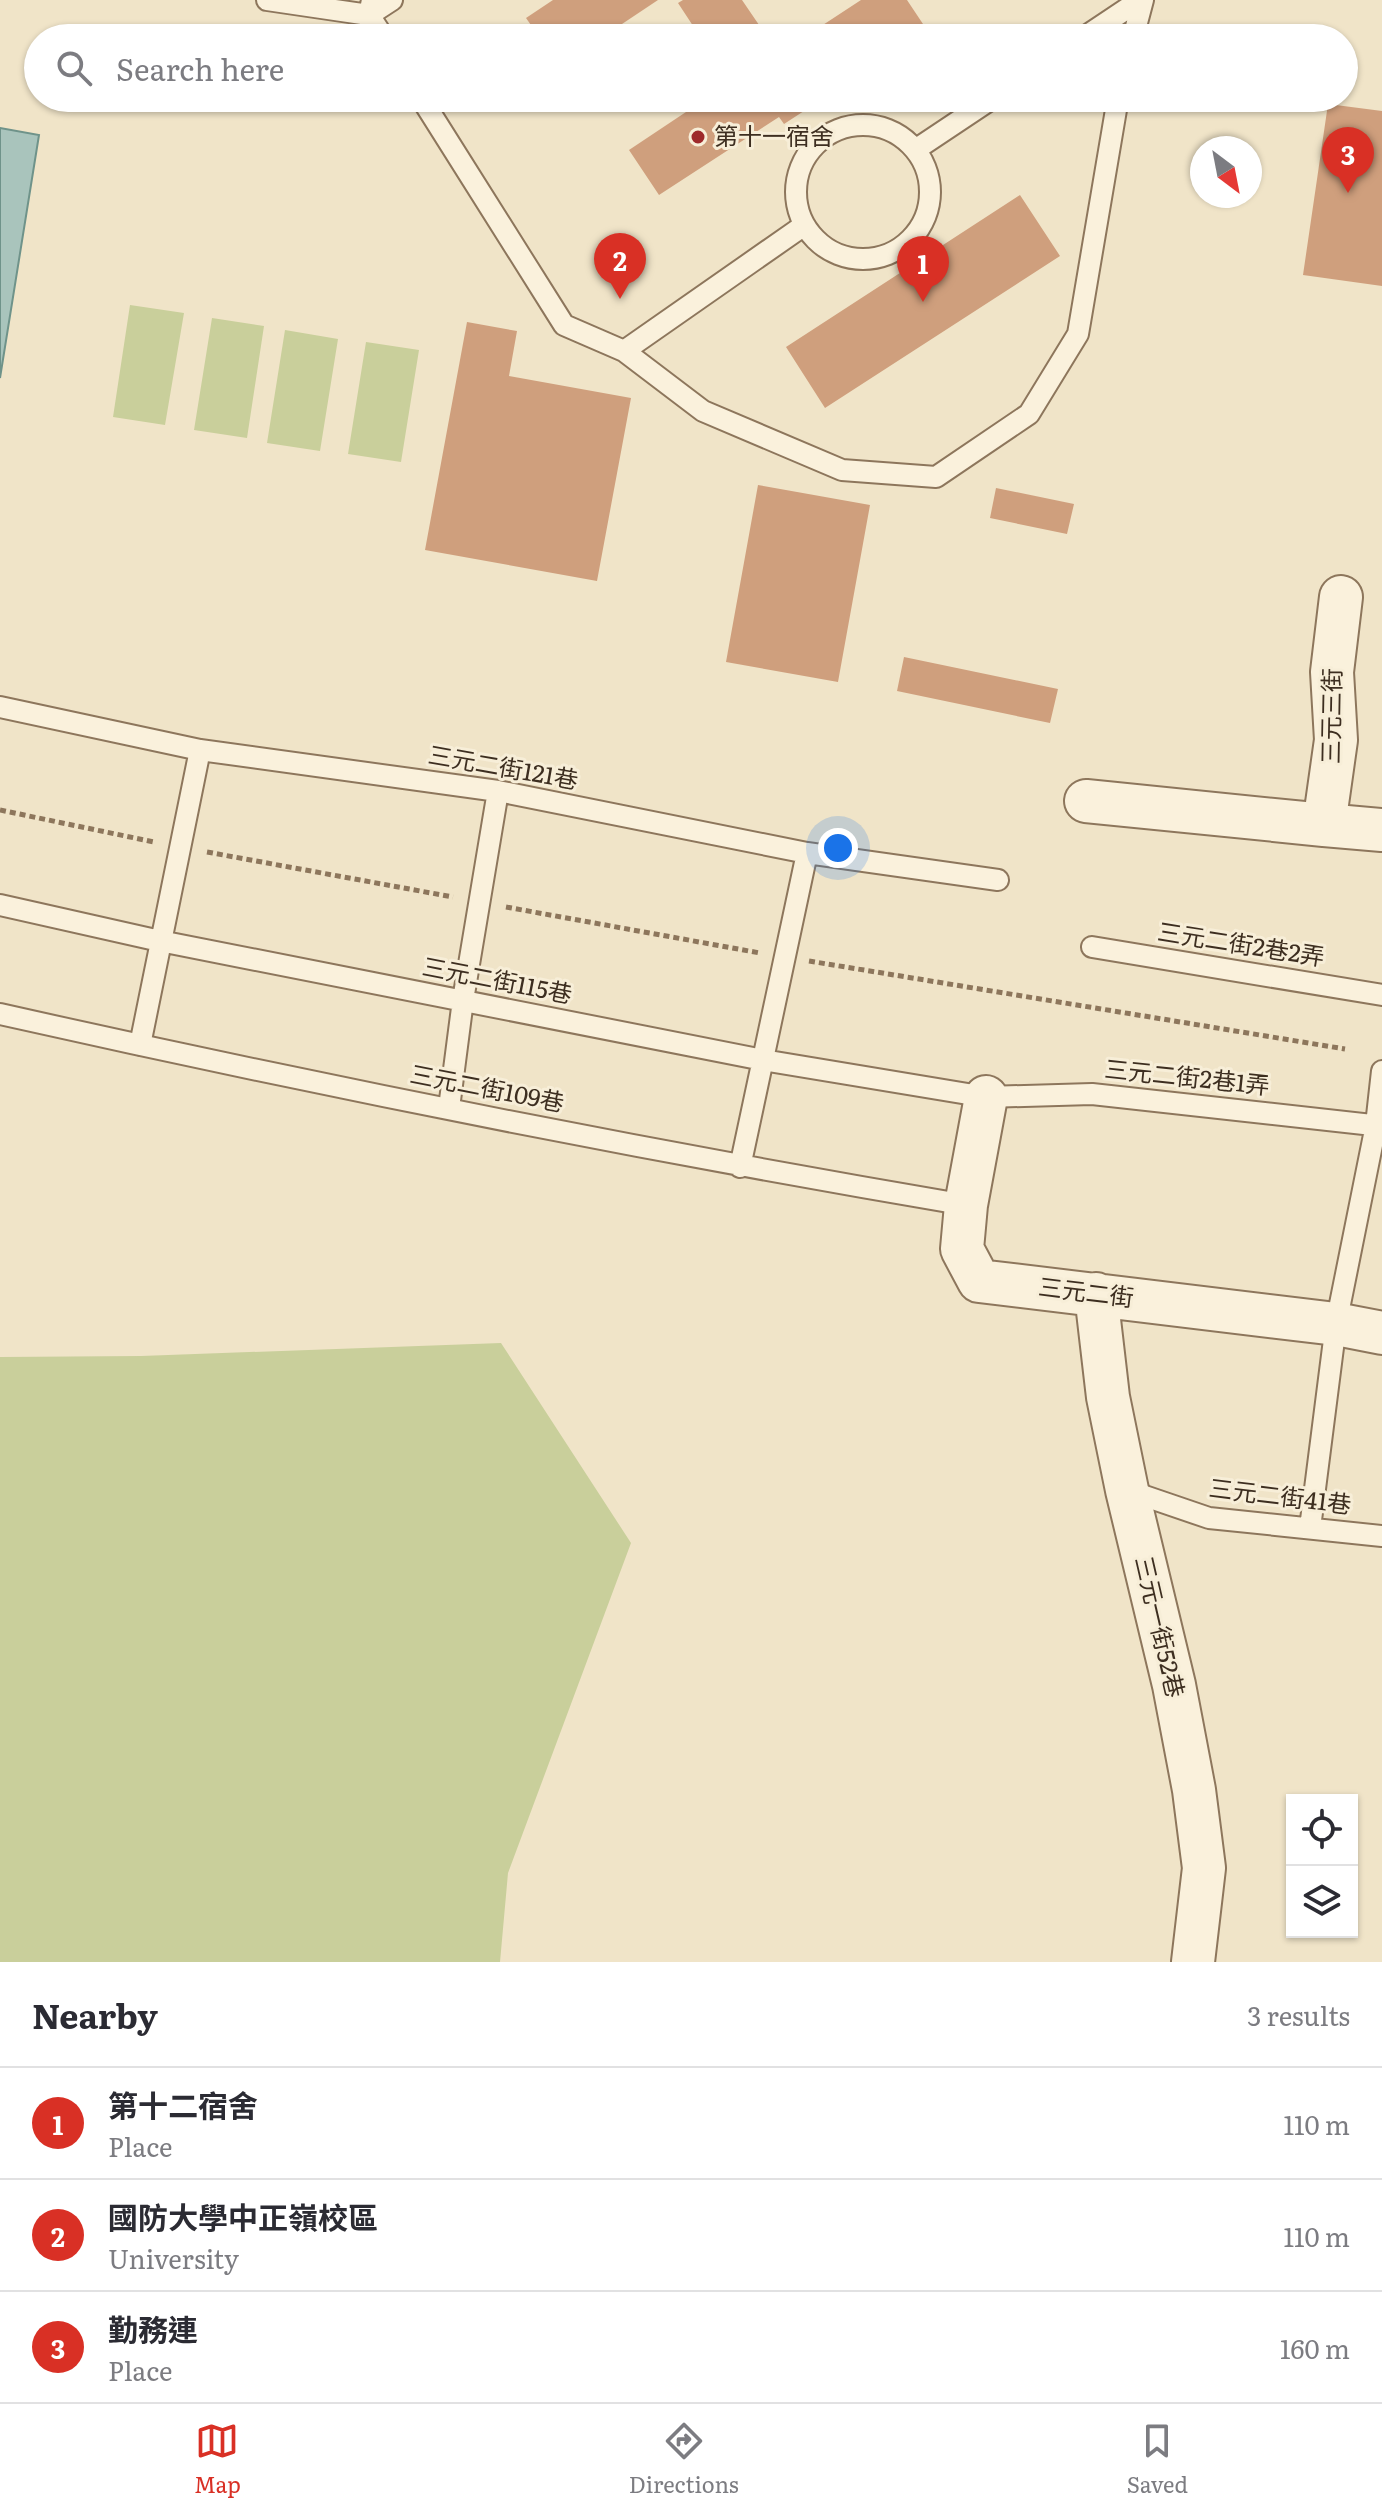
<!DOCTYPE html>
<html lang="en">
<head>
<meta charset="utf-8">
<style>
  body { margin:0; font-family:Literata,"Noto Sans TC",serif; background:#f7f7f7; color:#2b2b33 }
  .controls { position:absolute; right:24px; bottom:24px; display:grid; overflow:hidden; border-radius:0px; box-shadow:0 2px 6px #0004 }
  .controls button { width:72px; height:72px; display:grid; place-items:center; padding:0; border:0; border-bottom:2px solid #e1e1e2; background:#fff; color:#2b2b33; font:40px sans-serif }
  .compass { position:absolute; left:1190px; top:136px; width:72px; height:72px; border-radius:50%; background:#fff; box-shadow:0 2px 6px #0004; rotate:148deg }
  .you { position:absolute; left:838px; top:848px; width:28px; height:28px; margin:-20px; border:6px solid #fff; border-radius:50%; background:#1a73e8; box-shadow:0 0 0 12px #1a73e833 }
  .badge { display:grid; place-items:center; width:52px; height:52px; border-radius:50%; background:#d93025; color:#fff; font-size:26px; font-weight:700 }
  .pin { position:absolute; translate:-50% -66px; filter:drop-shadow(0 2px 4px #0008) }
  .pin::after { content:''; position:absolute; top:42px; width:28px; height:24px; background:inherit; clip-path:polygon(0 0,100% 0,50% 100%) }
  .list { margin:0; padding:0; list-style:none }
  h2 { display:flex; justify-content:space-between; align-items:center; height:104px; margin:0; padding:0 32px; font-size:34px }
  h2 small { font-size:26px; font-weight:400; color:#7c7c81 }
  .list li { display:grid; grid-template-columns:52px 1fr auto; gap:24px; align-items:center; box-sizing:border-box; height:112px; padding:0 32px; border-top:2px solid #e1e1e2 }
  .list b { display:block; font-size:30px; white-space:nowrap }
  .list p { margin:0; font-size:26px; white-space:nowrap; color:#7c7c81 }
  .list em { font-size:26px; font-style:normal; color:#7c7c81 }
  .icon { flex:none; width:44px; height:44px; fill:none; stroke:currentColor; stroke-width:2; stroke-linecap:round; stroke-linejoin:round }
  .map { position:relative; flex:none; width:1382px; height:1962px; overflow:hidden }
  .search { position:absolute; background:#fff; box-shadow:0 2px 6px #0004; left:24px; right:24px; top:24px; height:88px; display:flex; align-items:center; gap:20px; box-sizing:border-box; padding:0 28px; border-radius:44px; color:#7c7c81; font-size:30px }
  .sheet { height:440px; background:#fff }
  nav { display:flex; justify-content:space-around; align-items:center; box-sizing:border-box; height:112px; border-top:2px solid #e1e1e2; background:#fff; font-size:22px; color:#7c7c81 }
  nav a { display:grid; justify-items:center; gap:4px }
  nav .on { color:#d93025 }
  .map>svg:first-child { display:block }
  .green { fill:#c9cf9b }
  .water { fill:#a9c4bc; stroke:#6f938a; stroke-width:2 }
  .building { fill:#cf9f7d }
  .lines { fill:none; stroke-linecap:round; stroke-linejoin:round }
  .service-casing { stroke:#8d765c; stroke-width:24 }
  .minor-casing { stroke:#8d765c; stroke-width:46 }
  .path { stroke:#8d765c; stroke-width:5; stroke-dasharray:6 4; stroke-linecap:butt }
  .service { stroke:#faf1dc; stroke-width:20 }
  .minor { stroke:#faf1dc; stroke-width:42 }
  .poi-dot { fill:#9e2a2b; stroke:#f7eed8; stroke-width:3 }
  .labels { text-anchor:middle; stroke-width:6; stroke-linejoin:round; paint-order:stroke }
  .poi-label { font-size:24px; fill:#3d2e20; stroke:#f7eed8; text-anchor:start }
  .street-label { font-size:24px; fill:#3d2e20; stroke:#f7eed8 }
</style>
</head>
<body>
<div class="map">
<svg width="1382" height="1962" viewBox="0 0 1382 1962">
  <rect width="100%" height="100%" fill="#f0e4c8"/>
  <path class="green" d="M130,305L184,313L165,425L113,417Z
    M212,318L264,326L247,438L194,430Z
    M285,330L338,339L320,451L267,443Z
    M366,342L419,350L401,462L348,454Z
    M501,1343L631,1543L508,1873L500,1962H0V1357L141,1356Z"/>
  <path class="water" d="M0,128L39,135L0,378Z"/>
  <path class="building" d="M553,0H658L601,38H540L526,18Z
    M683,0H742L768,38H701L678,3Z
    M861,0H907L923,24L902,38H803Z
    M707,98H824L784,124L779,117L659,195L629,150Z
    M1328,104L1382,111V286L1303,275Z
    M1020,195L1060,256L825,408L786,347Z
    M467,322L517,331L509,376L631,398L597,581L425,550Z
    M758,485L870,505L838,682L726,662Z
    M996,488L1074,504L1067,534L990,518Z
    M904,657L1058,689L1050,723L897,691Z"/>
  <g class="lines">
    <defs>
      <path id="service" d="M267,0L369,15L384,38
        M372,0L369,15L392,0
        M1083,38L1140,0
        M1133,38L1143,0
        M421,98L564,325L624,351L703,411L842,470L936,477L1029,414L1078,334L1118,98
        M796 192a67 67 0 1 1 134 0a67 67 0 1 1-134 0Z
        M918,148L993,98
        M624,351L803,226
        M0,707L200,750L498,791L807,853L998,880
        M0,905L160,941L763,1060L986,1097L1092,1094L1382,1126
        M1092,947L1382,995
        M0,1014C320,1086 643,1150 966,1205
        M140,1045L200,750
        M449,1108L463,1000L498,791
        M740,1167L807,853
        M1127,1490L1209,1518L1382,1536
        M1310,1528L1336,1324L1376,1125L1382,1071"/>
      <path id="minor" d="M1341,597L1332,672L1336,740L1324,825L1382,830
        M1086,801L1324,825
        M986,1097L966,1205L962,1249L979,1281L1336,1324L1382,1333
        M1096,1294L1108,1397L1127,1490L1174,1685L1194,1790L1204,1868L1193,1962"/>
    </defs>
    <use href="#service" class="service-casing"/>
    <use href="#minor" class="minor-casing"/>
    <path class="path" d="M0,810L154,842
      M207,852L453,897
      M506,907L760,953
      M809,961L1345,1049"/>
    <use href="#service" class="service"/>
    <use href="#minor" class="minor"/>
  </g>
  <circle class="poi-dot" cx="698" cy="137" r="8"/>
  <g class="labels">
    <g class="poi-label">
      <text x="714" y="145">第十一宿舍</text>
    </g>
    <g class="street-label">
      <text transform="translate(1332 716) rotate(-89)" y="8">三元三街</text>
      <text transform="translate(503 768) rotate(10)" y="8">三元二街121巷</text>
      <text transform="translate(1241 945) rotate(9)" y="8">三元二街2巷2弄</text>
      <text transform="translate(497 981) rotate(11)" y="8">三元二街115巷</text>
      <text transform="translate(1187 1078) rotate(6)" y="8">三元二街2巷1弄</text>
      <text transform="translate(487 1089) rotate(11)" y="8">三元二街109巷</text>
      <text transform="translate(1086 1293) rotate(7)" y="8">三元二街</text>
      <text transform="translate(1280 1497) rotate(7)" y="8">三元二街41巷</text>
      <text transform="translate(1159 1627) rotate(77)" y="8">三元一街52巷</text>
    </g>
  </g>
</svg>
<div class="controls">
<button><svg class="icon" aria-label="locate" viewBox="0 0 24 24"><circle cx="12" cy="12" r="6"/><path d="M12 2v4M12 18v4M2 12h4M18 12h4"/></svg></button>
<button><svg class="icon" aria-label="layers" viewBox="0 0 24 24"><path d="M12 4l9 5-9 5-9-5zM3 14l9 5 9-5"/></svg></button>
</div>
<svg class="compass" viewBox="-18 -18 36 36"><path d="M0-13l5 13h-10z" fill="#e53935"/><path d="M0 13l5-13h-10z" fill="#7c7c81"/></svg>
<div class="you"></div>
<div class="pin badge" style="left:923px;top:302px">1</div>
<div class="pin badge" style="left:620px;top:299px">2</div>
<div class="pin badge" style="left:1348px;top:193px">3</div>
<div class="search"><svg class="icon" aria-label="search" viewBox="0 0 24 24"><circle cx="10" cy="10" r="6"/><path d="M15 15l6 6"/></svg>Search here</div>
</div>
<section class="sheet">
<h2>Nearby<small>3 results</small></h2>
<ul class="list">
<li><span class="badge">1</span><div><b>第十二宿舍</b><p>Place</p></div><em>110 m</em></li>
<li><span class="badge">2</span><div><b>國防大學中正嶺校區</b><p>University</p></div><em>110 m</em></li>
<li><span class="badge">3</span><div><b>勤務連</b><p>Place</p></div><em>160 m</em></li>
</ul>
</section>
<nav>
<a class="on"><svg class="icon" aria-label="map" viewBox="0 0 24 24"><path d="M3 6l6-2 6 2 6-2v14l-6 2-6-2-6 2zM9 4v14M15 6v14"/></svg>Map</a>
<a><svg class="icon" aria-label="directions" viewBox="0 0 24 24"><path d="M12 3l9 9-9 9-9-9zM9 14v-3h6M13 9l2 2-2 2"/></svg>Directions</a>
<a><svg class="icon" aria-label="saved" viewBox="0 0 24 24"><path d="M7 4h10v16l-5-4-5 4z"/></svg>Saved</a>
</nav>
</body>
</html>
